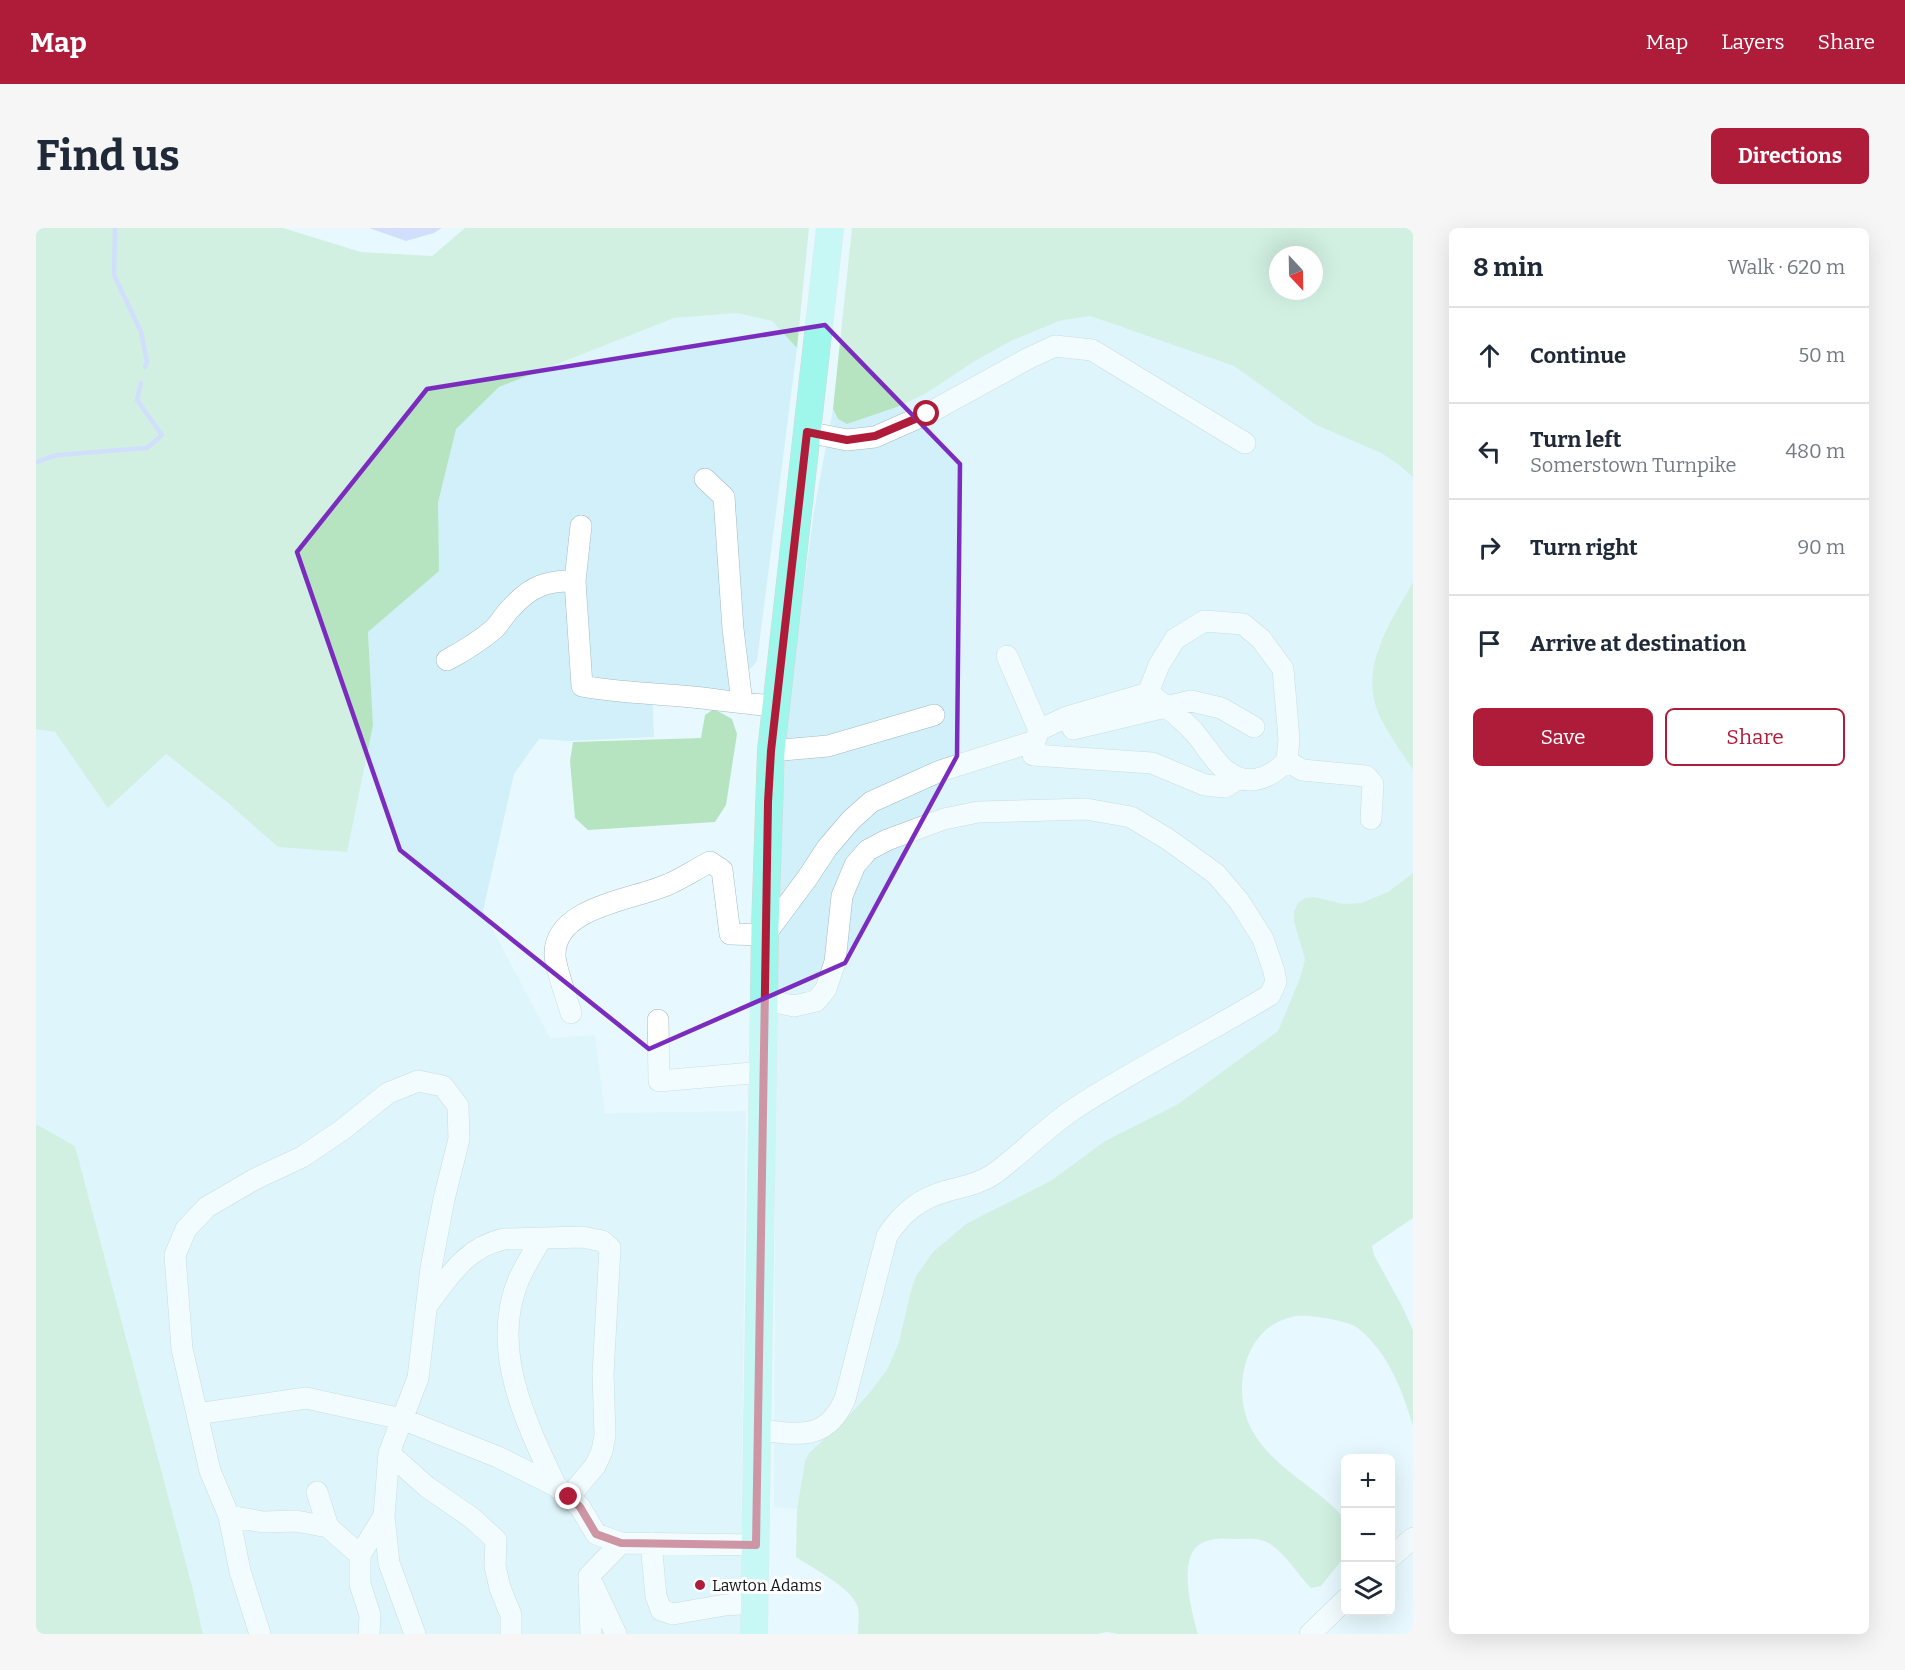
<!DOCTYPE html>
<html lang="en">
<head>
<meta charset="utf-8">
<style>
  body { margin:0; font-family:Bitter,serif; background:#f6f6f7; color:#1f2937 }
  .controls { position:absolute; right:18px; bottom:18px; display:grid; overflow:hidden; border-radius:9px; box-shadow:0 6px 24px #0002 }
  .controls button { width:54px; height:54px; display:grid; place-items:center; padding:0; border:0; border-bottom:2px solid #e0e1e3; background:#fff; color:#1f2937; font:30px sans-serif }
  .compass { position:absolute; left:1233px; top:18px; width:54px; height:54px; border-radius:50%; background:#fff; box-shadow:0 6px 24px #0002; rotate:158deg }
  .stop { position:absolute; width:18px; height:18px; margin:-14px; border:4px solid #af1c3a; border-radius:50%; background:#fff }
  .stop.end { background:#af1c3a; border-color:#fff; box-shadow:0 2px 6px #0008 }
  .list { margin:0; padding:0; list-style:none }
  h2 { display:flex; justify-content:space-between; align-items:center; height:78px; margin:0; padding:0 24px; font-size:26px }
  h2 small { font-size:20px; font-weight:400; color:#747a83 }
  .list li { display:grid; grid-template-columns:39px 1fr auto; gap:18px; align-items:center; box-sizing:border-box; height:96px; padding:0 24px; border-top:2px solid #e0e1e3 }
  .list b { display:block; font-size:22px; white-space:nowrap }
  .list p { margin:0; font-size:20px; white-space:nowrap; color:#747a83 }
  .list em { font-size:20px; font-style:normal; color:#747a83 }
  .actions { display:flex; gap:12px; padding:18px 24px }
  .actions a { flex:1; padding:14px 0; border:2px solid #af1c3a; border-radius:9px; text-align:center; font-size:21px; color:#af1c3a }
  .actions .main { background:#af1c3a; color:#fff }
  .icon { flex:none; width:33px; height:33px; fill:none; stroke:currentColor; stroke-width:2; stroke-linecap:round; stroke-linejoin:round }
  .map { position:relative; flex:none; width:1377px; height:1406px; overflow:hidden; border-radius:9px }
  header { display:flex; align-items:center; gap:36px; box-sizing:border-box; height:84px; padding:0 30px; background:#af1c3a; color:#fff }
  header strong { font-size:28px }
  nav { display:flex; gap:33px; margin-inline-start:auto; font-size:21px }
  .intro { display:flex; align-items:center; justify-content:space-between; box-sizing:border-box; height:144px; padding:0 36px }
  h1 { margin:0; font-size:42px }
  .button { padding:15px 27px; border-radius:9px; background:#af1c3a; color:#fff; font-size:21px; font-weight:700 }
  main { display:flex; gap:36px; padding:0 36px }
  aside { flex:1; background:#fff; border-radius:9px; box-shadow:0 6px 24px #0002 }
  .map>svg:first-child { display:block }
  .built { fill:#d1f0f9 }
  .green { fill:#b6e4c0; fill-rule:evenodd }
  .water { fill:#b8befb }
  .lines { fill:none; stroke-linecap:round; stroke-linejoin:round }
  .stream { stroke:#b8befb; stroke-width:4.5 }
  .minor-casing { stroke:#a4babf; stroke-width:22 }
  .major-casing { stroke:#d4d5d6; stroke-width:28 }
  .minor { stroke:#fff; stroke-width:21 }
  .major { stroke:#9ff7ec; stroke-width:27 }
  .route { stroke:#af1c3a; stroke-width:8 }
  .marked { fill:none; stroke:#7b2cbf; stroke-width:4.5; stroke-linejoin:round }
  .poi-dot { fill:#af1c3a; stroke:#fff; stroke-width:2 }
  .labels { text-anchor:middle; stroke-width:6; stroke-linejoin:round; paint-order:stroke }
  .poi-label { font-size:16px; fill:#0f1719; stroke:#fff; text-anchor:start }
</style>
</head>
<body>
<header>
<strong>Map</strong>
<nav><a>Map</a><a>Layers</a><a>Share</a></nav>
</header>
<div class="intro"><h1>Find us</h1><a class="button">Directions</a></div>
<main>
<div class="map">
<svg width="1377" height="1406" viewBox="0 0 1377 1406">
  <rect width="100%" height="100%" fill="#e7f9fe"/>
  <path class="built" d="M701,85L736,93L761,120L721,433L694,465L616,459L618,509L533,513L503,511L478,546L447,683L514,810L559,807L569,885L710,883L704,1406H167L156,1358L39,918L0,896V501L19,504L72,579L129,526L192,575L242,619L337,497L332,404L402,343V275L420,200L463,159L638,90Z
    M1054,88L1198,138L1280,197L1345,225L1362,236L1377,249V354L1342,420L1343,486L1377,542V645L1352,664L1325,675L1307,676L1279,669L1258,694L1269,731L1264,750L1242,803L1142,876L1069,913L1016,952L965,978L880,1048L874,1066L863,1114L852,1140L835,1163L809,1192L773,1225L769,1233L761,1281L738,1279L740,721L751,487L778,283L797,181L802,191L811,196L861,179L889,166L939,133L975,113L1023,93Z"/>
  <path class="green" d="M0,0H247L325,24L396,28L429,0H773L761,120L736,93L701,85L638,90L463,159L420,201L402,275L403,343L332,404L337,497L311,624L242,619L192,575L130,526L72,580L19,504L0,501Z
    M816,0H1377V249L1362,236L1345,225L1280,197L1198,138L1054,88L1023,93L975,113L939,133L889,166L861,179L811,196L802,191L797,181ZM1242,27H1278V63H1242Z
    M1377,354V542C1366,524 1352,506 1343,487C1322,439 1355,394 1377,354Z
    M678,481L696,491L701,506L690,577L679,594L552,602L539,590L534,533L537,514L665,510L669,487Z
    M1377,645V990L1336,1018L1338,1027L1366,1078L1377,1102V1198C1366,1162 1353,1126 1323,1101C1314,1094 1299,1092 1288,1090C1276,1088 1264,1086 1252,1090C1206,1103 1195,1167 1217,1204C1239,1242 1282,1259 1309,1291V1328L1285,1358L1275,1360C1261,1346 1250,1326 1234,1316C1224,1309 1209,1311 1198,1311C1187,1310 1176,1310 1166,1315C1140,1327 1156,1385 1162,1406H1082L1071,1404L1060,1406H822C822,1397 824,1385 821,1377C814,1359 776,1340 760,1329L761,1281L769,1233L773,1225L809,1192L835,1163L852,1140L863,1114L874,1066L880,1048L897,1024L930,996L1016,952L1069,913L1142,876L1242,803L1264,750L1269,731L1258,694V684L1262,675L1269,670L1279,669L1307,676L1325,675L1352,664Z
    M0,896L39,918L156,1358L167,1406H0Z"/>
  <path class="water" d="M333,0H406L398,5L370,13Z"/>
  <g class="lines">
    <path class="stream" d="M79,0L78,47L105,104L111,134L109,139
      M0,234L21,227L111,220L126,207L101,172L105,155"/>
    <defs>
      <path id="minor" d="M771,204L811,212L839,209L891,186L991,131L1019,118L1056,122L1209,215
        M669,251L688,269L697,401L706,475
        M545,298L539,353L546,458C582,465 619,465 656,469C684,472 712,476 739,478
        M411,432C428,423 444,413 458,401C465,394 469,385 476,379C495,358 512,352 539,353
        M1037,501L1155,473L1185,480L1218,499
        M1003,502L1031,489L1112,465C1128,477 1145,489 1158,504C1168,515 1176,530 1187,540C1209,561 1232,552 1251,533L1253,511L1247,441L1225,411L1207,396L1168,393L1139,411L1123,437L1112,465
        M735,523L792,518L898,487
        M997,527L1116,535L1169,557L1189,559L1202,551
        M1251,533L1266,542L1330,548L1337,556L1335,591
        M535,785C531,771 519,739 519,727C518,678 599,672 633,656C647,650 660,641 674,634L686,642L694,706L729,707L772,649L791,620L815,592L835,574L904,543L999,513L1003,502L971,428
        M622,792L623,853L728,844
        M505,1011C498,1024 489,1037 483,1051C453,1120 490,1195 520,1258
        M392,1076C413,1048 431,1019 468,1011L546,1009L566,1013L574,1020L567,1146L569,1207L566,1223L559,1238L533,1269
        M161,1186L270,1170L366,1191L462,1229L520,1258L544,1279L560,1306L585,1315L720,1317
        M722,1202C762,1206 790,1214 809,1171L851,1008C866,985 884,970 911,963C928,958 943,956 958,946C988,924 1012,897 1044,877C1105,838 1171,805 1234,767L1240,754L1238,743L1227,711L1203,673L1180,646L1133,612L1095,589L1050,581L942,584L908,591L851,612L832,622L819,637L806,668L799,734L790,761L780,773L758,778L729,772
        M353,1225L391,1259L436,1290L460,1312L459,1338L464,1360L475,1387V1406
        M281,1264L292,1299L324,1327
        M193,1288L227,1294L260,1293L292,1299
        M348,1288L353,1335L379,1406
        M615,1315L620,1368L625,1382L637,1386L689,1377L718,1375
        M1354,1330L1377,1310
        M557,1357L580,1406
        M224,1406L204,1343L193,1288L174,1243L161,1186L146,1121L139,1027L150,1001L171,979L219,951L266,929L306,902L352,865L382,853L407,858L422,878L423,911L408,971L395,1040L382,1150L353,1225L348,1288L324,1327V1356L334,1387L333,1406
        M555,1406L553,1348L585,1315
        M1274,1406L1310,1371"/>
      <path id="major" d="M718,1406L729,700L735,523L794,0"/>
    </defs>
    <use href="#minor" class="minor-casing"/>
    <use href="#major" class="major-casing"/>
    <use href="#minor" class="minor"/>
    <use href="#major" class="major"/>
  </g>
  <g class="lines">
    <path class="route" d="M533,1269L544,1279L560,1306L585,1315L720,1317L732,574L735,523L771,204L811,212L839,208L891,186"/>
  </g>
  <path d="M0 0H1377V1406H0ZM789,97L924,236L921,528L809,735L613,821L364,622L261,324L391,161Z" fill="#e7f9fe" fill-opacity=".55" fill-rule="evenodd"/>
  <path class="marked" d="M789,97L924,236L921,528L809,735L613,821L364,622L261,324L391,161Z"/>
  <circle class="poi-dot" cx="664" cy="1357" r="6"/>
  <g class="labels">
    <g class="poi-label">
      <text x="676" y="1363">Lawton Adams</text>
    </g>
  </g>
</svg>
<div class="controls">
<button>+</button>
<button>−</button>
<button><svg class="icon" aria-label="layers" viewBox="0 0 24 24"><path d="M12 4l9 5-9 5-9-5zM3 14l9 5 9-5"/></svg></button>
</div>
<svg class="compass" viewBox="-18 -18 36 36"><path d="M0-13l5 13h-10z" fill="#e53935"/><path d="M0 13l5-13h-10z" fill="#747a83"/></svg>
<div class="stop" style="left:891px;top:186px"></div>
<div class="stop end" style="left:533px;top:1269px"></div>
</div>
<aside>
<h2>8 min<small>Walk · 620 m</small></h2>
<ul class="list">
<li><svg class="icon" aria-label="ahead" viewBox="0 0 24 24"><path d="M12 20V5M6 11l6-6 6 6"/></svg><div><b>Continue</b></div><em>50 m</em></li>
<li><svg class="icon" aria-label="left" viewBox="0 0 24 24"><path d="M17 20v-9H6M10 6l-5 5 5 5"/></svg><div><b>Turn left</b><p>Somerstown Turnpike</p></div><em>480 m</em></li>
<li><svg class="icon" aria-label="right" viewBox="0 0 24 24"><path d="M7 20v-9h11M14 6l5 5-5 5"/></svg><div><b>Turn right</b></div><em>90 m</em></li>
<li><svg class="icon" aria-label="arrive" viewBox="0 0 24 24"><path d="M6 21V4h12l-3 4 3 4H6"/></svg><div><b>Arrive at destination</b></div></li>
</ul>
<div class="actions"><a class="main">Save</a><a>Share</a></div>
</aside>
</main>
</body>
</html>
